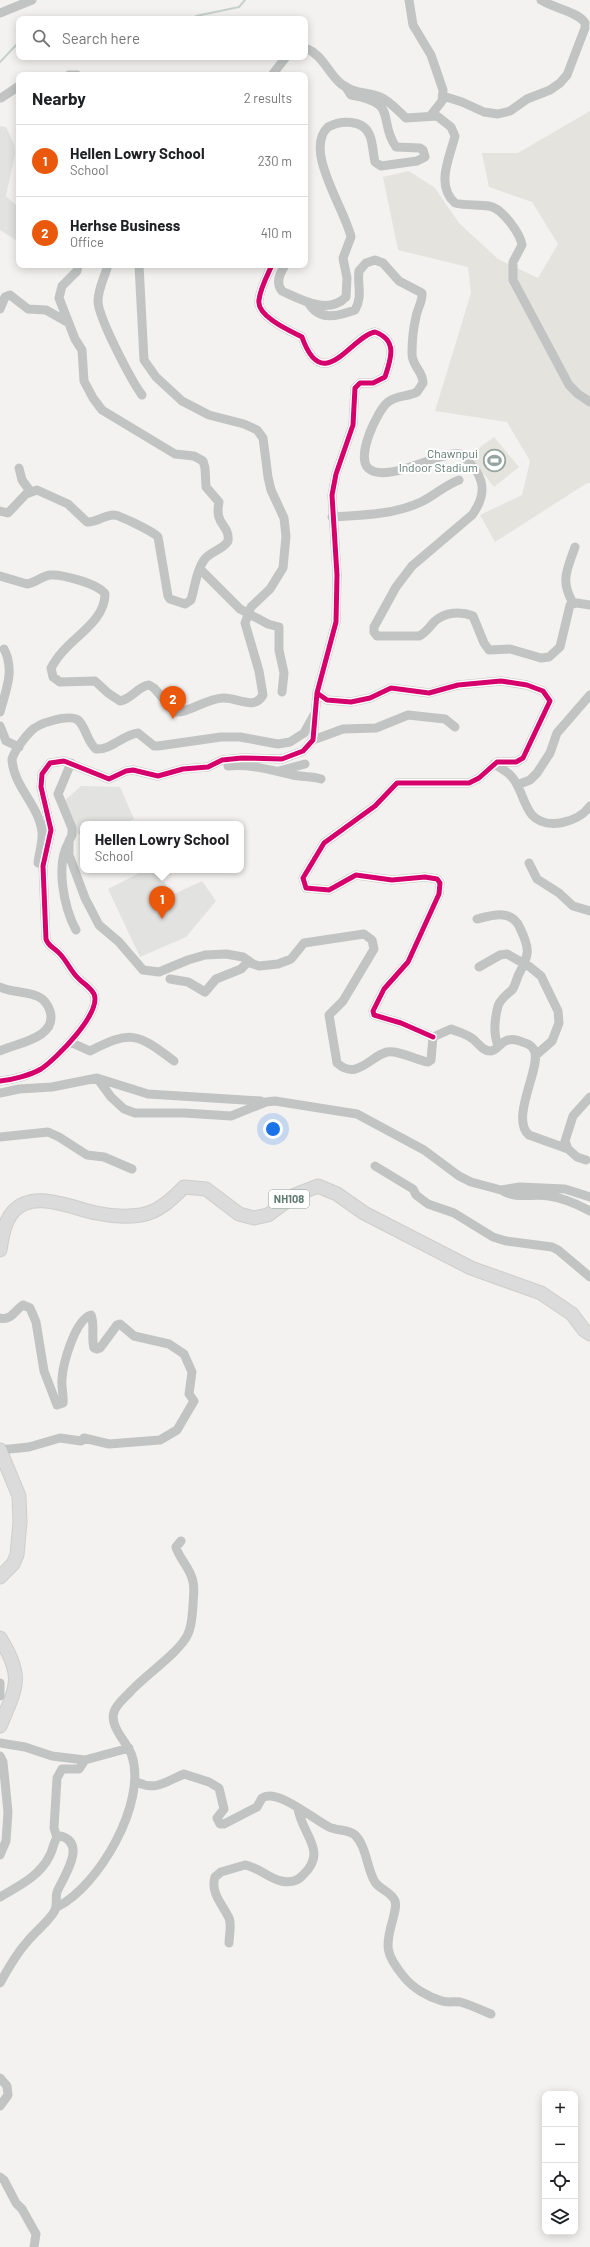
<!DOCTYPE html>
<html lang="en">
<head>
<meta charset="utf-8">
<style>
  body { margin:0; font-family:Barlow,sans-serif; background:#f6f6f6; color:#202124 }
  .controls { position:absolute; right:12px; bottom:12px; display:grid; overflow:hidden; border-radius:8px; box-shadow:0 2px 10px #0003 }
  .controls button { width:36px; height:36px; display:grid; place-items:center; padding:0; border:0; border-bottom:1px solid #e0e0e0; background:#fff; color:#202124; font:20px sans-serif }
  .you { position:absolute; left:273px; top:1129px; width:14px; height:14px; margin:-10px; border:3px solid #fff; border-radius:50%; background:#1a73e8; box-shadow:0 0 0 6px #1a73e833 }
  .badge { display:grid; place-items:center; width:26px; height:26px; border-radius:50%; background:#ea580c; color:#fff; font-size:13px; font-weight:700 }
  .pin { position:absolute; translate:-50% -33px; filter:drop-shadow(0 1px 2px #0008) }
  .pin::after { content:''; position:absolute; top:21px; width:14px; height:12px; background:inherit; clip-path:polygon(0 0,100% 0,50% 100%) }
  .popup { position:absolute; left:80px; top:821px; width:164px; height:52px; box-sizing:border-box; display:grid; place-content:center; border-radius:8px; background:#fff; filter:drop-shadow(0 1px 3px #0005); font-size:13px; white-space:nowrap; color:#757577 }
  .popup b { font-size:15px; color:#202124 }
  .popup::after { content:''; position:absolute; left:50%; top:100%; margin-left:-8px; border:8px solid transparent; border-top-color:#fff }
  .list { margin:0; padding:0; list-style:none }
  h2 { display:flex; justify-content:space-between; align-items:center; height:52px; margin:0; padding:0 16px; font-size:17px }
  h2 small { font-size:13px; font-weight:400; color:#757577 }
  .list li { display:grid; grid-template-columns:26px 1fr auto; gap:12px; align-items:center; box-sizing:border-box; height:72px; padding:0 16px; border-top:1px solid #e0e0e0 }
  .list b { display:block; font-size:15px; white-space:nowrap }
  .list p { margin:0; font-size:13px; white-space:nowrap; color:#757577 }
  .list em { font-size:13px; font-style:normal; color:#757577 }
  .icon { flex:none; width:22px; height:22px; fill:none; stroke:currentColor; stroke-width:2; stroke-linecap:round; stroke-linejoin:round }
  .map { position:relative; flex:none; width:590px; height:2247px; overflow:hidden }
  .search { position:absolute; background:#fff; box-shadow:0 2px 10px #0003; left:16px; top:16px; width:292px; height:44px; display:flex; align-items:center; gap:10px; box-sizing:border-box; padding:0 14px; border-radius:8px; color:#757577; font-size:15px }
  .panel { position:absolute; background:#fff; box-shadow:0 2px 10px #0003; left:16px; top:72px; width:292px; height:196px; border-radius:8px }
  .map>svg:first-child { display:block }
  .built { fill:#e2e2e1 }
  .green { fill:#e5e3de }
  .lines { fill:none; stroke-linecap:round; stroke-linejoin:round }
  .stream { stroke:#c6d2ca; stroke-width:2 }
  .highway-casing { stroke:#cececd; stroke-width:15 }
  .minor { stroke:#c2c4c3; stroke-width:9 }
  .highway { stroke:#dadbda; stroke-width:13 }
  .cycleway-casing { stroke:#fff; stroke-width:8 }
  .cycleway { stroke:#d6006c; stroke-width:5 }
  .labels { text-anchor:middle; stroke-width:4; stroke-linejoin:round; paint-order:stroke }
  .shield { fill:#fff; stroke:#90a39c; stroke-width:1 }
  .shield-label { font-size:11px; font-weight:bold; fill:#607b71 }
  .poi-label { font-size:12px; fill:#607b71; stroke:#fff; text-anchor:end }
</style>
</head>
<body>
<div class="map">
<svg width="590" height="2247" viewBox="0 0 590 2247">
  <rect width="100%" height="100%" fill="#f3f2f1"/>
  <path class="built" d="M0,126L6,127L14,144L15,154L6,196L19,208V242L0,230Z
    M81,786L120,787L134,819L122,824H83V836L76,833L62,803Z
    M145,870H157L172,895L202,881L216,901L186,937L140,957L108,889Z"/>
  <path class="green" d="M590,111V483H587L495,542L480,515L522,495L530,461L507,422L435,411L471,293L468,267L398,250L383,177L409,171L435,188L459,223L498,259L538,278L558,244L532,202L489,187L482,153H518Z
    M494,437L519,467L494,487L469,455Z"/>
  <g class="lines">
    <path class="stream" d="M58,19L65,17L77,19
      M192,19L196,16L239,7L245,0
      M0,62L19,42"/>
    <defs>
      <path id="highway" d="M0,1250C2,1238 4,1223 12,1213C32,1188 71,1208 96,1213C110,1216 127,1217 141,1215C159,1212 172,1199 184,1187L206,1189L239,1214L254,1218L268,1215L295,1195L318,1186L337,1194L364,1213L471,1268L541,1293L572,1314L584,1330L590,1334
        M0,1450L19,1496L20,1522L17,1555L13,1564L0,1577
        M0,1638C24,1677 17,1686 0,1726"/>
    </defs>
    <use href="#highway" class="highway-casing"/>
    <path class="minor" d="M409,0L413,25L431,55L443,90L442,101L431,115
      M0,13L32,0
      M305,48C322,54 327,71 339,82C350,93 367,92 380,97C390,101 398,111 406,118L437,116L451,127L455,136C450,157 435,185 455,203C466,206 478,204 489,206C502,208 520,233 522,245L513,262V280L569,385L578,394L590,402
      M69,75H77
      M272,75L286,57
      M443,96L462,102L484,112L498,114L510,111L527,99L550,90L560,83L567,75L585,28V23C579,12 553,8 541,0
      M1,98L19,86
      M108,265C105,276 98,289 98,301C98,317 131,380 142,395
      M272,265C267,276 260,289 259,300C256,316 290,331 302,337C323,397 351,336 375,332C398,340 391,359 385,377L373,383H360L355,388L353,425L336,474L332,495L337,575L336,622L317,693L327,700L351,702L370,698L391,688L429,693L458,685L501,681L527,685L543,691L550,701L523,758L516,762H497L479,778L469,783H397L375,806L324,843L303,878L306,888L329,890L356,875L392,880L425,877L437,879L440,883L439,894L408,962L384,989L373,1011L374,1015L401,1023L433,1037
      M285,265C280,273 275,283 282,291C302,300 328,315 346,297L347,278L343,258L351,237C345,209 303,150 328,127C341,120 364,119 370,136C373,144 373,153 375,162L381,166L417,161L425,157L423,150L420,148L396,147C377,120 400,103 351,95L345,86
      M308,302C319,322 338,316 355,310C363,296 357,285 359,271L366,263L375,260L383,263L399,281L422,293C423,301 417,309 416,317C413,329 412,342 412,354C412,366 423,371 423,383L417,392C408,397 397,395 388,402C377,411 356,456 368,468C386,485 438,451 460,454C483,472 490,491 472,515L412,566L396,587L374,627V632L377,636H419C426,633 429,627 435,621C445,612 461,611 473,616L484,643L489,650L510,649L541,658L549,657L560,647L570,605L577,603L590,605
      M0,309L5,297L10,295L28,309L46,310L69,323
      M19,468L22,480L30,491
      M0,511L8,513L26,494L37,490L68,504L87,522C96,523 104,515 114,515C119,515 154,532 158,537L168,596L170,599L185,604L191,600C195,587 196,571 204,560C210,551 223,550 228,541C230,524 214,526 219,502L206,487L205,468L203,461L194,456L175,454L102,410L93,398L84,381L82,350L75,339L59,298L62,286L77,271L78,265
      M332,517C362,515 393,515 421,502C434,496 445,485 459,480
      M200,569L240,609L268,624L279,627V650L284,673L282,692
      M0,576L27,584C35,583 42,576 50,575C62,574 99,584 105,594C105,618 80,633 66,648C60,654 55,661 51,668L53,677L60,682L95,681L108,693L120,701C132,699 138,686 149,685L154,688L175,712C189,713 205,699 223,698C237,697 254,711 263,695L259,671L245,623L251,607L270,589L283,568L286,536L284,518L271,490L268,477L263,438L257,430L244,424L209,415L182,401L156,377L144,360L139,265
      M573,603C560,581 567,570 575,547
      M0,712C6,690 15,670 4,649
      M0,726L6,741L19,747
      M313,740L343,729L376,728L408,715L445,719L455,727
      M71,763L58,794L72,828V835L69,841V855L85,898L99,925L119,942L143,970L159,972L188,960L205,955L226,954L243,957L253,964L259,966L278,964L291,959L304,943L364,934L372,940L374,949L343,1001L329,1015L337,1063C357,1081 370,1056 387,1052C398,1050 417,1060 428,1062L431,1060L433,1037L451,1029C458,1032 467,1034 473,1039C478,1043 483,1051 490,1051C501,1051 500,1032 525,1043C529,1044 532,1046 534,1050C543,1065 509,1118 529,1135L568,1149L577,1157L586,1160
      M494,764C500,768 507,771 512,777C521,787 523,804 532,815C547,831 579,822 590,806
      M228,766C251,764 271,770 293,775C302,777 311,776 321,779
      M279,771L305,764
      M517,785L530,780L537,773L550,753L557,733L590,695
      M69,842C55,864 64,908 76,930
      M38,863C39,853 43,842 42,832C39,805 13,786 12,759C15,750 24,738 31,731C38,723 69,714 78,720C86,727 87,742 96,749C112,750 122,735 138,733L154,746H158L221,737H240L278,744L290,742L304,733L314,715
      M529,863L537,879L559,893L573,906L590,911
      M477,919C493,915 512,909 520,928C531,951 529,954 518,976C516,981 515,986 512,990C507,994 500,1000 498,1006C495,1018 493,1034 498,1045
      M479,967L500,955L507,954L530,967L541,976L558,1011L559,1023L552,1041L536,1055
      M170,979L188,982L205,992L216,979L241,969L249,961
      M0,987C13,993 29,991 39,997C45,1000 48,1005 50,1011C58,1038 17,1043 0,1051
      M70,1042L90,1051C131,1030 137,1033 174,1061
      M97,1078L148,1094L261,1101
      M0,1081C12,1080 31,1075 41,1069C56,1059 102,1013 94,994C90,987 84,984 79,979C70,971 67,960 58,952C53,947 48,946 46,939L43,866L51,830L41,787L42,774L50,763L64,761L109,779L126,771L133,770L158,776L183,769L208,767L222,760L242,758L282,759L303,751L313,740L317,693
      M0,1093L19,1089L52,1087L97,1078L111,1097L124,1109L135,1113H184L231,1116L266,1102L275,1101L357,1114L424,1150L459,1176L471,1182L501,1190L520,1187L565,1189L590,1197
      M0,1137L48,1132L59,1137L87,1155L104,1157L132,1169
      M568,1149L565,1141L573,1116L590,1097
      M375,1166L413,1189L416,1195L428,1204L454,1213L493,1237L506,1241L552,1247L558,1250L590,1277
      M501,1190C517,1200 532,1193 549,1196C564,1198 577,1204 590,1211
      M0,1318C11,1321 15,1310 23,1305L30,1308L36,1322L44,1371L57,1405L63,1403C64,1396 61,1387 62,1379C63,1363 75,1320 91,1315C95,1322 91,1338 94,1348L97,1349L100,1348L117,1325L120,1324L134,1336L169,1344L184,1354L192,1372L189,1394L194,1401L177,1430L160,1440L109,1444L84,1438L81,1441L60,1438L29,1447L0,1450
      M0,1683V1696
      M0,1743L25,1747L52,1756L85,1760
      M0,1756L3,1762L8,1812L6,1841L0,1855
      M135,1781C155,1792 165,1782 184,1774L209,1782L219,1788L224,1809L217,1818L220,1824H224L257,1807L262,1798C278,1788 314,1820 329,1827C337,1831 349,1829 355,1835C367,1847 367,1870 375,1882C380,1890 391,1891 395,1901C397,1907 394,1913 393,1919C385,1946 385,1954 404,1977C413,1988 428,1997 442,2001C448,2003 454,2001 460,2002C471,2005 481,2010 491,2014
      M57,1838L54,1828L57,1778L62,1769H79L85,1760L129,1748
      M0,1897C19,1886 40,1876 50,1855C53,1850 53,1843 57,1838L61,1836C88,1844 62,1879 57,1892C55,1899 58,1906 54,1912C47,1923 35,1932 27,1942C16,1954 8,1969 0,1983
      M57,1907C99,1886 147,1803 132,1756C128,1743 109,1727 114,1712C117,1703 125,1698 131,1691C146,1675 178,1653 187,1636C192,1627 192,1616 193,1606C193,1598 195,1590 193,1582C191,1568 179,1559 176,1547L181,1541
      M229,1943C229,1936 232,1925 229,1918C223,1905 210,1893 215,1877L221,1872L245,1865C258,1867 268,1878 281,1881C290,1883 297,1882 303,1875C329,1851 301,1834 298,1808
      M0,2078L7,2086L8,2095L0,2106
      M0,2177L4,2180L16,2203L22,2209L36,2234L34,2247"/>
    <use href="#highway" class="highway"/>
    <defs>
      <path id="cycleway" d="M272,265C267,276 260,289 259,300C256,316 290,331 302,337C323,397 351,336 375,332C398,340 391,359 385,377L373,383H360L355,388L353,425L336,474L332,495L337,575L336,622L317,693L327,700L351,702L370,698L391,688L429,693L458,685L501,681L527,685L543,691L550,701L523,758L516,762H497L479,778L469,783H397L375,806L324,843L303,878L306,888L329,890L356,875L392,880L425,877L437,879L440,883L439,894L408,962L384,989L373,1011L374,1015L401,1023L433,1037
        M0,1081C12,1080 31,1075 41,1069C56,1059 102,1013 94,994C90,987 84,984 79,979C70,971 67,960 58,952C53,947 48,946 46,939L43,866L51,830L41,787L42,774L50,763L64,761L109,779L126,771L133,770L158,776L183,769L208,767L222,760L242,758L282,759L303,751L313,740L317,693"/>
    </defs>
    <use href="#cycleway" class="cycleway-casing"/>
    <use href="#cycleway" class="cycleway"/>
  </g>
  <defs>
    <symbol id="stadium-ring" viewBox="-11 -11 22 22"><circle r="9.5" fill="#fff" stroke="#93a59e" stroke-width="1.5"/><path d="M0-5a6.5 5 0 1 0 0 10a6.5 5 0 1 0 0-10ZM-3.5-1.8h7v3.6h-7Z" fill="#93a59e"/></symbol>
  </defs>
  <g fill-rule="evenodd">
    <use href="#stadium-ring" x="482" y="448" width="25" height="25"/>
  </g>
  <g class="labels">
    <rect class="shield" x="269" y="1190" width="40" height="18" rx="3"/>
    <g class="shield-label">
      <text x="289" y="1203">NH108</text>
    </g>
    <g class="poi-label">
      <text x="478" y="458">Chawnpui<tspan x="478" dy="14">Indoor Stadium</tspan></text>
    </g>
  </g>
</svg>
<div class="controls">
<button>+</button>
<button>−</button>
<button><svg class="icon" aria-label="locate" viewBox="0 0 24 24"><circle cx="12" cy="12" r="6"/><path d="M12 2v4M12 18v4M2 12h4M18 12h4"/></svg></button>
<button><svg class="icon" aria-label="layers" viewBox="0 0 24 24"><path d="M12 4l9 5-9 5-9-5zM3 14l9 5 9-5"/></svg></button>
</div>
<div class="you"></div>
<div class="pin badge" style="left:162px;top:919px">1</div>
<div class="popup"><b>Hellen Lowry School</b>School</div>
<div class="pin badge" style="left:173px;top:719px">2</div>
<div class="search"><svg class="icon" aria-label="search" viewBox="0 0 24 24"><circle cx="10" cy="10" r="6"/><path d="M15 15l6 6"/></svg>Search here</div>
<section class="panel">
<h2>Nearby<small>2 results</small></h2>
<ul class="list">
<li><span class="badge">1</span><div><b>Hellen Lowry School</b><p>School</p></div><em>230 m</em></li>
<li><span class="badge">2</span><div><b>Herhse Business</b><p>Office</p></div><em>410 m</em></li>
</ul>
</section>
</div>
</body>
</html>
